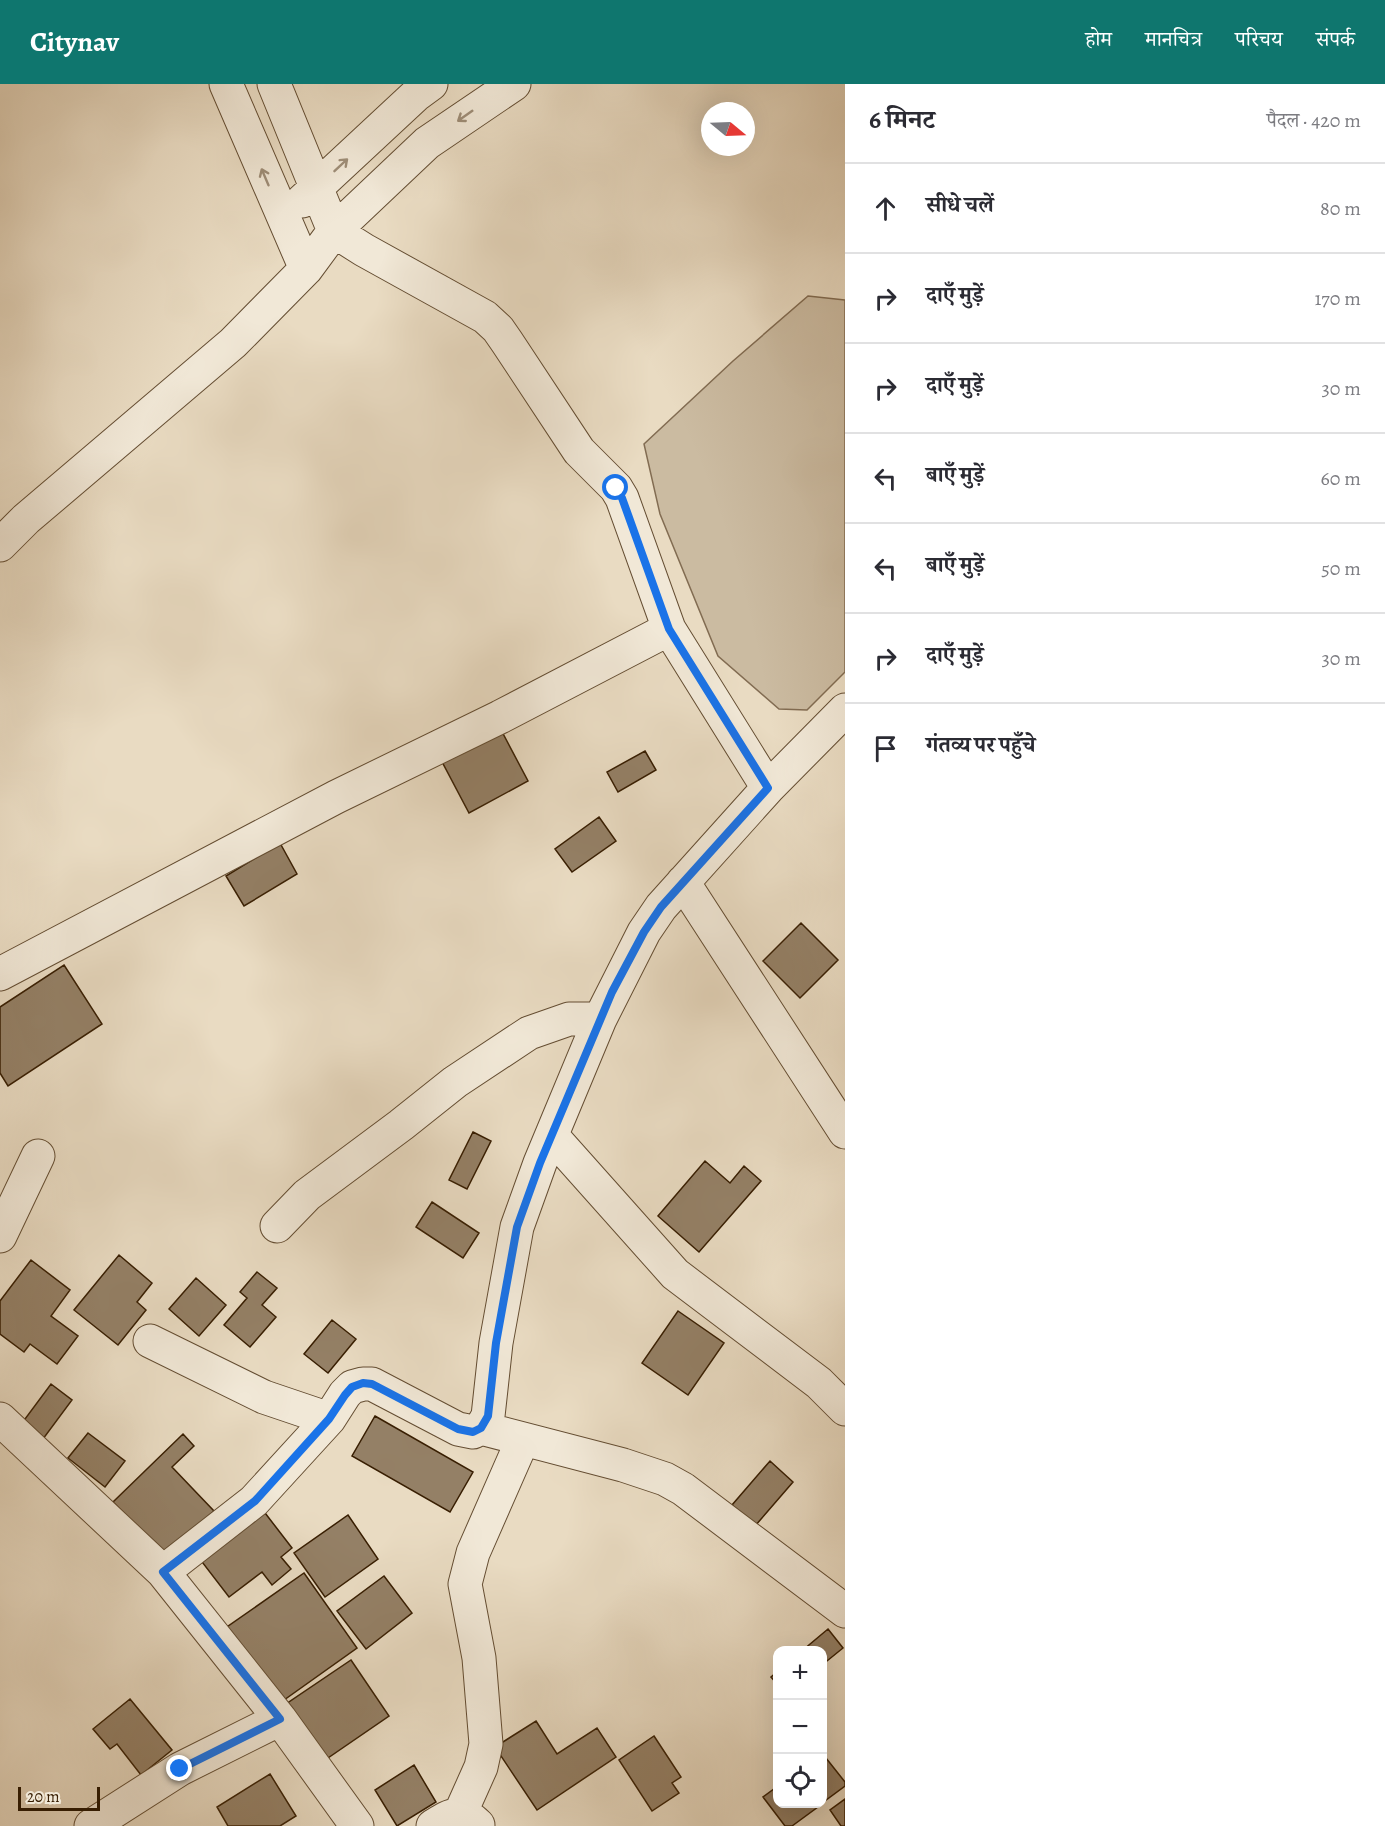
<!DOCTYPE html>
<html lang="hi">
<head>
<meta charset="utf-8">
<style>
  body { margin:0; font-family:Alegreya,"Noto Serif Devanagari",serif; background:#f7f7f7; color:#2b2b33 }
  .controls { position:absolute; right:18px; bottom:18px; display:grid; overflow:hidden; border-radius:12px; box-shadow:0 6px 24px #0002 }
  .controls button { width:54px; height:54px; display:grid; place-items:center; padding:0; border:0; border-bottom:2px solid #e1e1e2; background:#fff; color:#2b2b33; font:30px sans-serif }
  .compass { position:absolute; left:701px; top:18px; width:54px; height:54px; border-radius:50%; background:#fff; box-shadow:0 6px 24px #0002; rotate:109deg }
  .scale { position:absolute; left:18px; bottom:15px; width:82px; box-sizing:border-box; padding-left:6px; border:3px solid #381e02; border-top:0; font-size:16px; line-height:21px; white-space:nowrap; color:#381e02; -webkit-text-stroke:4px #f1e8d7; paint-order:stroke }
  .stop { position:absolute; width:18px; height:18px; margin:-14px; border:4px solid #1a73e8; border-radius:50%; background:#fff }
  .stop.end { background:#1a73e8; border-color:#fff; box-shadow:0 2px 6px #0008 }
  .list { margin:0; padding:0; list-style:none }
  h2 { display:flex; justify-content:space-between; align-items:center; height:78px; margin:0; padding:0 24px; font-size:26px }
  h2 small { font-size:20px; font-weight:400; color:#7c7c81 }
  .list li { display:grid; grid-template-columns:39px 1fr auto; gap:18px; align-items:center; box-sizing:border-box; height:90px; padding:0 24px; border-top:2px solid #e1e1e2 }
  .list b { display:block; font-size:22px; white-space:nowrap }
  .list em { font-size:20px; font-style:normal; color:#7c7c81 }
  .icon { flex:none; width:33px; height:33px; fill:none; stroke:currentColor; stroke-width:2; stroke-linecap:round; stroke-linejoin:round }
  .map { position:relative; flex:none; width:845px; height:1742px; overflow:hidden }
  header { display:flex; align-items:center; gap:36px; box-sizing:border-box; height:84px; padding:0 30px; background:#0f766e; color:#fff }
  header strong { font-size:28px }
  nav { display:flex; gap:33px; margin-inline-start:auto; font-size:21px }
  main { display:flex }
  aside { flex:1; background:#fff }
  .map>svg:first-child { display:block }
  .green { fill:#cbbba1; stroke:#826c52; stroke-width:1.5 }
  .building { fill:#948066; stroke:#381e02; stroke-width:1.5 }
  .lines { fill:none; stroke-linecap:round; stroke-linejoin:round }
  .street-casing { stroke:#644d32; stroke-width:35 }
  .street { stroke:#f1e8d7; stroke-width:33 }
  .oneway { stroke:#9e8d77 }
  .route { stroke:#1a73e8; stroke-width:8 }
</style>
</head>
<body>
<header>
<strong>Citynav</strong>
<nav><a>होम</a><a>मानचित्र</a><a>परिचय</a><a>संपर्क</a></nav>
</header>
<main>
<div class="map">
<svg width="845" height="1742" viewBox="0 0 845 1742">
  <rect width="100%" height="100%" fill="#e9dbc2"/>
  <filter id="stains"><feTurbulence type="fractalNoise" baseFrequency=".00333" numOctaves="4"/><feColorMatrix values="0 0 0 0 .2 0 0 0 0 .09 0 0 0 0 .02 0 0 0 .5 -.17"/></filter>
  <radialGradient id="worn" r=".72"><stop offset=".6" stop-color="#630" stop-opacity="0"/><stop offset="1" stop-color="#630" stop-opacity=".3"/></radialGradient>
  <path class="green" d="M808,212L845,216V588L807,626L779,625L718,572L660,430L644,360L733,277Z"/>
  <path class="building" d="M499,642L528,697L469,729L440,674Z
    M645,667L656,686L618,708L607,688Z
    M599,733L616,757L572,788L555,765Z
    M280,759L297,790L244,822L226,792Z
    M801,839L838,876L800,914L763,877Z
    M64,881L102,940L8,1002L0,989V923Z
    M473,1048L491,1057L467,1105L449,1096Z
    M705,1077L730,1099L744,1082L761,1097L699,1168L658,1132Z
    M432,1118L479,1149L463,1174L416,1143Z
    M119,1171L152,1199L137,1218L146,1226L118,1261L74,1226Z
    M31,1176L70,1206L51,1232L78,1252L57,1280L30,1260L24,1268L0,1250V1217Z
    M257,1188L277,1204L262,1221L276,1233L250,1263L224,1241L247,1214L240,1208Z
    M196,1194L226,1221L199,1252L169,1225Z
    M678,1227L724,1259L688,1311L642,1279Z
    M332,1236L356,1255L328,1289L304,1270Z
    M51,1300L72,1316L43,1355L22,1339Z
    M375,1332L473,1388L450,1428L352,1372Z
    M88,1349L125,1377L105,1403L68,1374Z
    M183,1350L194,1362L172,1383L214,1427L165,1473L113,1418Z
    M770,1377L793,1398L755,1442L732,1421Z
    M262,1425L292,1464L281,1473L291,1485L272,1501L262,1488L229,1513L199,1474Z
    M348,1431L378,1475L325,1513L294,1469Z
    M304,1489L357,1564L277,1621L224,1545Z
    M384,1492L412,1529L366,1565L337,1527Z
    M828,1545L843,1564L822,1581V1566H803Z
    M351,1576L389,1632L325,1676L286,1620Z
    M778,1587V1601L771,1593Z
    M130,1615L172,1666L141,1691L117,1660L110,1665L93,1645Z
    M536,1637L557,1670L597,1644L616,1673L537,1726L495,1663Z
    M654,1652L681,1693L672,1699L679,1709L652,1727L619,1676Z
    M822,1669L845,1698V1702L822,1719Z
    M414,1681L436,1718L397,1742L375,1706Z
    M270,1690L296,1732L280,1742H228L217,1723Z
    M778,1702V1720H822L792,1742H785L763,1713Z
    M845,1715V1742H841L830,1726Z"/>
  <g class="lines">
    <defs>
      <path id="street" d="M226,0L306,185
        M274,0L334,147L364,166L485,233L498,245L507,258L579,367L616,404L622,414L669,545
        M302,117L416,11L431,0
        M0,461L26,435L233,259L306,185L334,147L427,59L514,0
        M683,798L845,1048
        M0,890L336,713L500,633L669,545L768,704
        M552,1052L675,1190L819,1299L845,1325
        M277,1142L307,1111L401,1041L455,998L529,949L569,935H600
        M0,1152L38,1072
        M150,1257L264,1313L329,1335
        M0,1335L163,1488L280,1635L357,1742
        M481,1344L623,1381L665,1395L683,1405L845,1527
        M163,1488L254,1417L329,1335L345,1310L352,1303L363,1300H372L458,1345L473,1348L481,1344L488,1332L496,1259L517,1143L540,1079L600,935L644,848L661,823L768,704L845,626
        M460,1730L481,1683L486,1660L479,1574L465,1500L473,1469L523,1355
        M91,1742L180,1685L280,1635
        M433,1742C451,1731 461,1724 478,1741"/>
    </defs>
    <use href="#street" class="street-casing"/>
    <use href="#street" class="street"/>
  </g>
  <defs><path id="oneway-shaft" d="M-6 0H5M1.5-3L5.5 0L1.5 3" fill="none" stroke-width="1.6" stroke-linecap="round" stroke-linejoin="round" transform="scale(1.5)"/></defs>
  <g class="oneway">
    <use href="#oneway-shaft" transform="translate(465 32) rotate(145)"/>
    <use href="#oneway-shaft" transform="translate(341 81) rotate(-43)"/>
    <use href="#oneway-shaft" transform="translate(265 93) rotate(-113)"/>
  </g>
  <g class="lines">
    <path class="route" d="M180,1685L280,1635L163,1488L255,1417L329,1335L345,1311L352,1303L363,1299L372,1300L458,1345L473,1348L481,1344L488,1332L496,1259L517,1143L540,1079L612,908L644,848L661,823L768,704L669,545L622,414L616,404"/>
  </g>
  <rect width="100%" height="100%" filter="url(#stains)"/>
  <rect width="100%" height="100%" fill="url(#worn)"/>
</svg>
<div class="controls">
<button>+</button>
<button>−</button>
<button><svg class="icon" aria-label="locate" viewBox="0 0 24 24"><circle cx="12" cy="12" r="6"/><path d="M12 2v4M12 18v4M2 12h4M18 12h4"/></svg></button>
</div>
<svg class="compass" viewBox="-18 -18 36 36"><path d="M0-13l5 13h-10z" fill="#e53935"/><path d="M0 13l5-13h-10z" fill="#7c7c81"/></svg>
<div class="scale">20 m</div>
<div class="stop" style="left:616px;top:404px"></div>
<div class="stop end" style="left:180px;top:1685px"></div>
</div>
<aside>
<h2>6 मिनट<small>पैदल · 420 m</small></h2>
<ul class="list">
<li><svg class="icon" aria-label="ahead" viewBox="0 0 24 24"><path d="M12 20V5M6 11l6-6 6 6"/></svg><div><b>सीधे चलें</b></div><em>80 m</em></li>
<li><svg class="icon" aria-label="right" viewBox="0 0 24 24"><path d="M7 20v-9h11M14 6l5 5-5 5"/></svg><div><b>दाएँ मुड़ें</b></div><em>170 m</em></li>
<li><svg class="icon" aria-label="right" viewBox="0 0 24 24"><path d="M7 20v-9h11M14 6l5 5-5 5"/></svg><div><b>दाएँ मुड़ें</b></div><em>30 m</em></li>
<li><svg class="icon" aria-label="left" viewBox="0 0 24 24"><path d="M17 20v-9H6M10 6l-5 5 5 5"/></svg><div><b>बाएँ मुड़ें</b></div><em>60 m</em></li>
<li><svg class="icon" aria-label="left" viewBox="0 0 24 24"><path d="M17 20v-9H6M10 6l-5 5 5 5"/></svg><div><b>बाएँ मुड़ें</b></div><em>50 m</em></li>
<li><svg class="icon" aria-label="right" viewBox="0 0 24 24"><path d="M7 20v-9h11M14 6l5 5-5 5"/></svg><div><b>दाएँ मुड़ें</b></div><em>30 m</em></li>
<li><svg class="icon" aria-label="arrive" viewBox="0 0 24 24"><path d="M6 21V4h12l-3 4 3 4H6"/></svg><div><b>गंतव्य पर पहुँचे</b></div></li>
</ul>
</aside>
</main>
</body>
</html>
